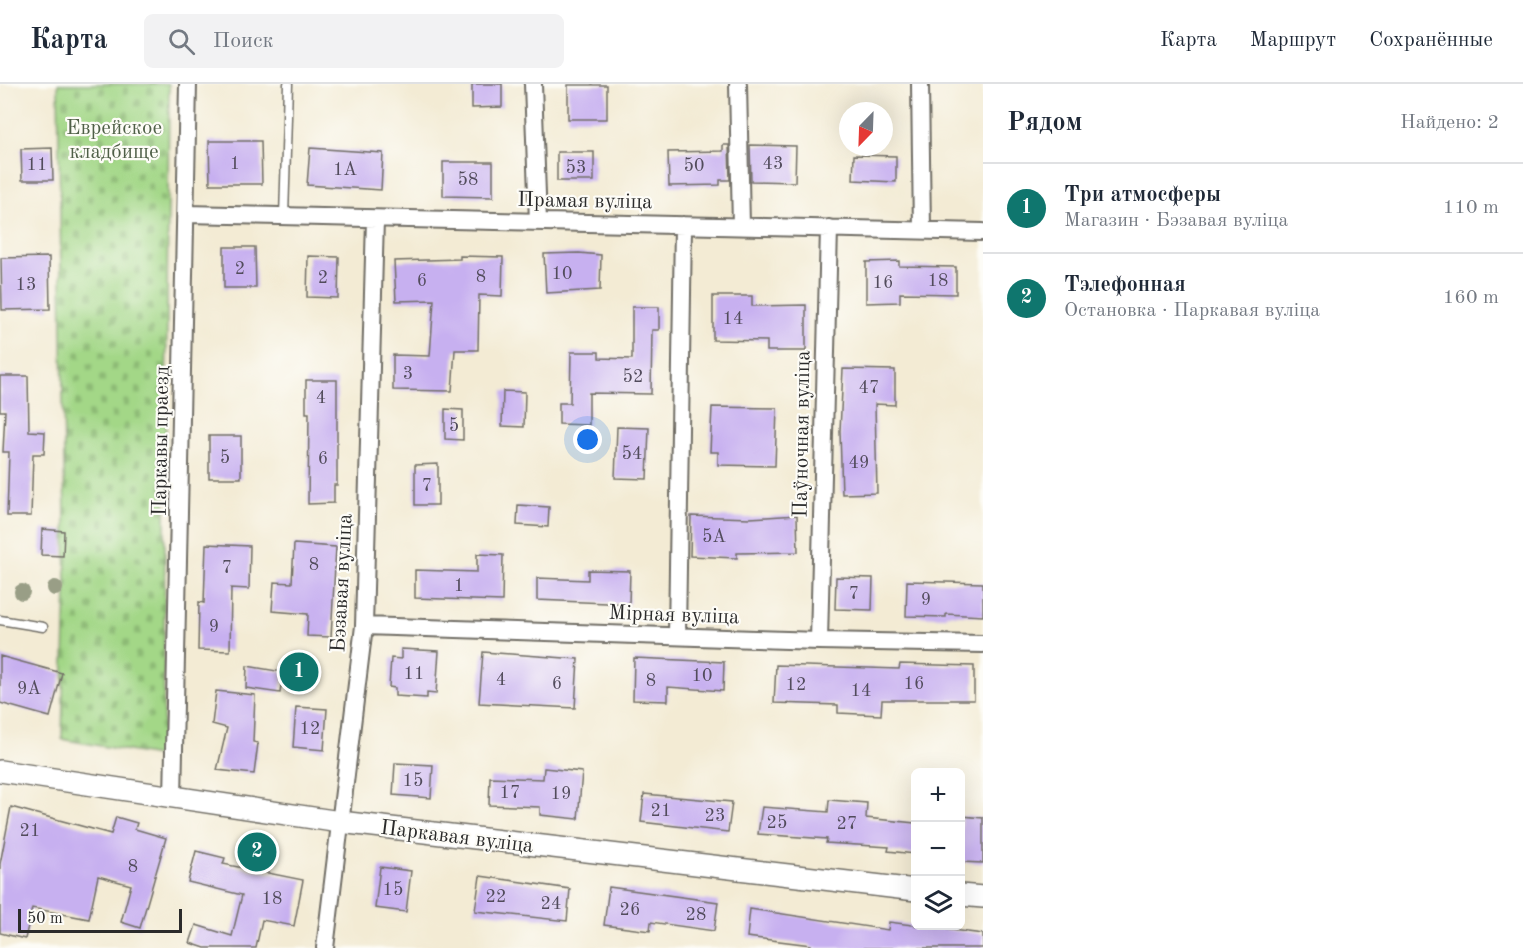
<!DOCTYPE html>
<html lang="ru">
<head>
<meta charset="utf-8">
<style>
  body { margin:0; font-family:"Old Standard TT",serif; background:#f2f2f3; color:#1f2937 }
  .controls { position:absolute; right:18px; bottom:18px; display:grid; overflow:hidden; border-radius:9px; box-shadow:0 6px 24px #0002 }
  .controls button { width:54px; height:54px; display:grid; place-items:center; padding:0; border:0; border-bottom:2px solid #e0e1e3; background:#fff; color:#1f2937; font:30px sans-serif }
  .compass { position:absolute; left:839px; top:18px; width:54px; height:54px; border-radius:50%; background:#fff; box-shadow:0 6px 24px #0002; rotate:203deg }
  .scale { position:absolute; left:18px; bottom:15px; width:164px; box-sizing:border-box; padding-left:6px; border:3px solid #2b2b2b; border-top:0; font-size:16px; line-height:21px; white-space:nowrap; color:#2b2b2b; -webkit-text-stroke:4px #fdfcf7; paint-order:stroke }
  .you { position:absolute; left:588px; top:356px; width:21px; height:21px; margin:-15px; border:4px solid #fff; border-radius:50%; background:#1a73e8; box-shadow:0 0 0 9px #1a73e833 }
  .badge { display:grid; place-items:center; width:39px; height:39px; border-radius:50%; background:#0f766e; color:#fff; font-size:20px; font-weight:700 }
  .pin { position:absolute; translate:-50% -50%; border:3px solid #fff; box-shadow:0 2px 6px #0006 }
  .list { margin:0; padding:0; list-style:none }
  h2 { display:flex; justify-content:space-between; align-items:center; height:78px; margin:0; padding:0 24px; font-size:26px }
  h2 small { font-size:20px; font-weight:400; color:#747a83 }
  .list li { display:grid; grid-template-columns:39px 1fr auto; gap:18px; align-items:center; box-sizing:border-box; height:90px; padding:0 24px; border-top:2px solid #e0e1e3 }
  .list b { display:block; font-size:22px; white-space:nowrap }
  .list p { margin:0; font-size:20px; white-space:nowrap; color:#747a83 }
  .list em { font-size:20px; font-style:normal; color:#747a83 }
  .icon { flex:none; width:33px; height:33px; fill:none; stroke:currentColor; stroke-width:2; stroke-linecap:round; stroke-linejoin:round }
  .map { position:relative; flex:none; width:983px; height:864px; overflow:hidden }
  header { display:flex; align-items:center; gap:36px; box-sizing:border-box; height:84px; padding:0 30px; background:#fff; border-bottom:2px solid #e0e1e3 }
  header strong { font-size:28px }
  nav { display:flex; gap:33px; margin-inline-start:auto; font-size:21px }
  .search { width:420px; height:54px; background:#f2f2f3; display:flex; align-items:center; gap:15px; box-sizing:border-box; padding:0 21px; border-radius:9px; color:#747a83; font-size:22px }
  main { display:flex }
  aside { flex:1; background:#fff }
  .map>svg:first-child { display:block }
  .cemetery { fill:url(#cemetery-stones); stroke:#678159; stroke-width:1.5 }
  .building { fill:#c7b0f0 }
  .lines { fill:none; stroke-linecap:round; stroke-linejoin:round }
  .service-casing { stroke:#716e66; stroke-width:11 }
  .minor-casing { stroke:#716e66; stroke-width:20 }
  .tertiary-casing { stroke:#716e66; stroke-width:24 }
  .service { stroke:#fff; stroke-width:8 }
  .minor { stroke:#fff; stroke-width:16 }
  .tertiary { stroke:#fff; stroke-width:21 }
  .tree { fill:#999e86 }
  .labels { text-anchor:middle; stroke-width:4.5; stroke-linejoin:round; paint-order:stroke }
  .number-label { font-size:18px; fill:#524c5c }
  .park-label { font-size:21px; fill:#4f5f47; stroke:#fdfcf7 }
  .street-label { font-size:21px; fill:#2b2b2b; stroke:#fdfcf7 }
</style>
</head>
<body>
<header>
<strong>Карта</strong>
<div class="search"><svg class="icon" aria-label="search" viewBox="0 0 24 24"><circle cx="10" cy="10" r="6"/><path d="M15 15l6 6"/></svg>Поиск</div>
<nav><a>Карта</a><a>Маршрут</a><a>Сохранённые</a></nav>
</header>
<main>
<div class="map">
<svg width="983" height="864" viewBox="0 0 983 864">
  <defs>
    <pattern id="cemetery-stones" width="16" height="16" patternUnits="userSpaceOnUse" patternTransform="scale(1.5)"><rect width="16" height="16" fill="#a3d787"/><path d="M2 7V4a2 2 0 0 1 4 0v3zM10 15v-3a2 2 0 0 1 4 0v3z" fill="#8cb975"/></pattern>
  </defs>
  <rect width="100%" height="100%" fill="#fdfcf7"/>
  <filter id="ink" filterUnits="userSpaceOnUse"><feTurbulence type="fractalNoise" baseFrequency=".0167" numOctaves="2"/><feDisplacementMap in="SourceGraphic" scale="12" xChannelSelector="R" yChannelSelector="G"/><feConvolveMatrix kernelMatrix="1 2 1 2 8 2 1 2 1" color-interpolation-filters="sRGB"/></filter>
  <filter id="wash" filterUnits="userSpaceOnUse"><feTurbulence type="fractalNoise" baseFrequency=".008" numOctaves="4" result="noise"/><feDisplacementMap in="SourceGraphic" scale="24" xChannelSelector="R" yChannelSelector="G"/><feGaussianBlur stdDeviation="1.35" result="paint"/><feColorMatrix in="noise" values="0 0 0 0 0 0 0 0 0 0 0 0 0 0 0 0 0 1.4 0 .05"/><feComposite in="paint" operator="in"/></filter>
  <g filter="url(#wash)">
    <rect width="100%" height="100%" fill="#f3ebd4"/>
    <path class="cemetery" d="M58,0H169L163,673L62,655L66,502Z"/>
    <g id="blocks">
      <path class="building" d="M472,0H502V23L472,24Z
        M568,1H607V35H568Z
        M209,57H261L262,100H210Z
        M723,61H729L730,96H720V101L669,102L668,68L723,67Z
        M750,61L796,62L795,98L751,97Z
        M52,64L53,96H22L21,65Z
        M310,64L383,69L381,106L307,101Z
        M557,68H594V97H557Z
        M854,71L896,72V98L853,96Z
        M443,78H493V113L443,112Z
        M224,163H255L256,204H224Z
        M579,169L601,171L600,206L546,209L544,170Z
        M308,172L339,173L338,214L307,213Z
        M460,172L503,173L502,212L479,211L478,266H455L452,307L393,306V271L430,272L434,216L396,217L394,177L460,175Z
        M49,173L50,225L2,226L1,174Z
        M899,177V182L956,183V210L900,209V218L866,219V178Z
        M713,212H752V222L806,221V267H767V257L713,256Z
        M632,223H659V246H652L651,310L589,309V341L559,340V319H570L571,268H599V274L632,275Z
        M843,285L895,286V321L875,320L877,409L842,410L840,347Z
        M0,292H28L29,347L45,348L44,370H33L31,432H7L9,368H3L5,327H0Z
        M306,296H337V401H334V419L308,420L309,329H306Z
        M503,307L525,308L524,343L502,342Z
        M712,323L777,324L775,382L718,381V368H710Z
        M445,325L463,326V356L445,355Z
        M617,343L649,344L647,395L615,394Z
        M209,352H241V394H209Z
        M438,380V421H415V381Z
        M518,421L549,423L548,443L517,441Z
        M797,431L798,468L737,469V474L690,472L691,432L750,434Z
        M42,445L64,447L63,472L41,471Z
        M206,460L250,462L249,505L231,504L230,567L198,566L199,518L204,519Z
        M294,460L336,463L331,553L307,552L308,530L272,527L274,498L292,499Z
        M477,470L503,471L502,517L415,514V486L477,488Z
        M588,486L630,487L629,520L537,516V494L588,496Z
        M836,493L873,494L872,526L835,525Z
        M907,497L983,499V532L946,530V533L906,532Z
        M401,565L439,567L436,610L427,609V614L395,612V604L389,603L391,574L401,575Z
        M483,568L578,575L575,624L479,619Z
        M0,572L62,589L50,633L0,619Z
        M634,574L724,578L723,607L668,603V617L633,616Z
        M900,580L974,582V616H882L881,631L838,629V621L774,619L776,581L899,585Z
        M247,582L283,588L280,609L246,604Z
        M216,607L255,611L253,658L258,659L254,690L217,686L227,644L212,640Z
        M296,623L327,625L324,666L293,663Z
        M395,679L433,681L431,714L393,711Z
        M544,684L582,688L578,735L540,731V723L489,721L490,693L543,695Z
        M644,710L732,718L728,748L641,738Z
        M829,716L867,719L866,734L915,739V770L888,767L889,763L826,759L827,755L758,750L762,723L828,728Z
        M11,723L111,750L116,733L137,739L135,745L166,754L140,844L121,838L131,801L98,792L89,835L32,824L25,855L0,849V780Z
        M962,732L983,734V779L960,778Z
        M196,767L225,774L223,780L303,796L294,842L262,836L256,864H205L190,859L196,841L232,852L242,811L188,798Z
        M380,783L411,787L406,828L375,824Z
        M480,792L570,805L567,837L475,827Z
        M609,803L718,818L714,847L651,838L650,847L604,841Z
        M750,825L888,846L889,838L983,850V864H811V861L747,853Z"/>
    </g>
  </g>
  <g filter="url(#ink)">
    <use href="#blocks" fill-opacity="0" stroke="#716e66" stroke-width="1.5"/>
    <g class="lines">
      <defs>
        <path id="service" d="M284,133L288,0
          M0,536L43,543"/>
        <path id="minor" d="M533,0L538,138
          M738,0L741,142
          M920,0L922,146
          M187,130L983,148
          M364,542L819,557L983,560
          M677,552L683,141
          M819,557L829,144
          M173,714L188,0
          M325,864L364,542L375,135"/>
        <path id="tertiary" d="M0,687L340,738L916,806
          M960,811L983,813"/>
      </defs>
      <use href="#service" class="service-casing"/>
      <use href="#minor" class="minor-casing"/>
      <use href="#tertiary" class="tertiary-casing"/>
      <use href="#service" class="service"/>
      <use href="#minor" class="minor"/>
      <use href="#tertiary" class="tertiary"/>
    </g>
    <g class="tree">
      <circle cx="55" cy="504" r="8"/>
      <circle cx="22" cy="508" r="8"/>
    </g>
  </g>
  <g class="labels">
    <g class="number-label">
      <text x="235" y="85">1</text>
      <text x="773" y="85">43</text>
      <text x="37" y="86">11</text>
      <text x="694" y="87">50</text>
      <text x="576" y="89">53</text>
      <text x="345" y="91">1А</text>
      <text x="468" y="101">58</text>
      <text x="240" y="190">2</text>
      <text x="562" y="195">10</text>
      <text x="481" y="198">8</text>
      <text x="323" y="199">2</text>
      <text x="422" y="202">6</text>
      <text x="938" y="202">18</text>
      <text x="883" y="204">16</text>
      <text x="26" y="206">13</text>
      <text x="733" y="240">14</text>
      <text x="408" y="295">3</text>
      <text x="633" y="298">52</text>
      <text x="869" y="309">47</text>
      <text x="321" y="319">4</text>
      <text x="454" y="347">5</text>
      <text x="632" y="375">54</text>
      <text x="225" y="379">5</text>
      <text x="323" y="380">6</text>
      <text x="859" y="384">49</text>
      <text x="427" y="407">7</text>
      <text x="714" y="458">5А</text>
      <text x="314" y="486">8</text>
      <text x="227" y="489">7</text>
      <text x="459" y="507">1</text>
      <text x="854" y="515">7</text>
      <text x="926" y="521">9</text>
      <text x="214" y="548">9</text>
      <text x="414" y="595">11</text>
      <text x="702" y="597">10</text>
      <text x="501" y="601">4</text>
      <text x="651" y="602">8</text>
      <text x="557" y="605">6</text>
      <text x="914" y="605">16</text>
      <text x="796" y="606">12</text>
      <text x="29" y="610">9А</text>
      <text x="861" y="612">14</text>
      <text x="310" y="650">12</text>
      <text x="413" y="702">15</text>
      <text x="510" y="714">17</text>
      <text x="561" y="715">19</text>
      <text x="661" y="732">21</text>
      <text x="715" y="737">23</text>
      <text x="777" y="744">25</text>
      <text x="847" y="745">27</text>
      <text x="30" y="752">21</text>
      <text x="133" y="788">8</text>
      <text x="393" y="811">15</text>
      <text x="496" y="818">22</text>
      <text x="272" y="820">18</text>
      <text x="551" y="825">24</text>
      <text x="630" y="831">26</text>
      <text x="696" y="836">28</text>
    </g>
    <g class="park-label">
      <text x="114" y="50">Еврейское<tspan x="114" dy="24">кладбище</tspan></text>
    </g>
    <g class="street-label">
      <text transform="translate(585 116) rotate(1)" y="7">Прамая вуліца</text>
      <text transform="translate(801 350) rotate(-89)" y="7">Паўночная вуліца</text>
      <text transform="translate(160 357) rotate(-89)" y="7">Паркавы праезд</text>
      <text transform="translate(341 499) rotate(-87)" y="7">Бэзавая вуліца</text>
      <text transform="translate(674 530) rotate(2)" y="7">Мірная вуліца</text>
      <text transform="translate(457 752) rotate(7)" y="7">Паркавая вуліца</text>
    </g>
  </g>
</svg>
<div class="controls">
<button>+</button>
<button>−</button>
<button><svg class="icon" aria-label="layers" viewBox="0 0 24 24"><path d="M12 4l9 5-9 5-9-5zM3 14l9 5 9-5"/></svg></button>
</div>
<svg class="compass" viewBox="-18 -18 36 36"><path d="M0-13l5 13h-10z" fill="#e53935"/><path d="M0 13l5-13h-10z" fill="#747a83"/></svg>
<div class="scale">50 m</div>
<div class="you"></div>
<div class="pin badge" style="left:299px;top:588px">1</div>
<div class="pin badge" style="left:257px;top:768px">2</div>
</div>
<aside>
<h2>Рядом<small>Найдено: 2</small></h2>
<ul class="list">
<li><span class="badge">1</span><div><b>Три атмосферы</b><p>Магазин · Бэзавая вуліца</p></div><em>110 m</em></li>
<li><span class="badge">2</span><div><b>Тэлефонная</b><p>Остановка · Паркавая вуліца</p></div><em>160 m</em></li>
</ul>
</aside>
</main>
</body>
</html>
